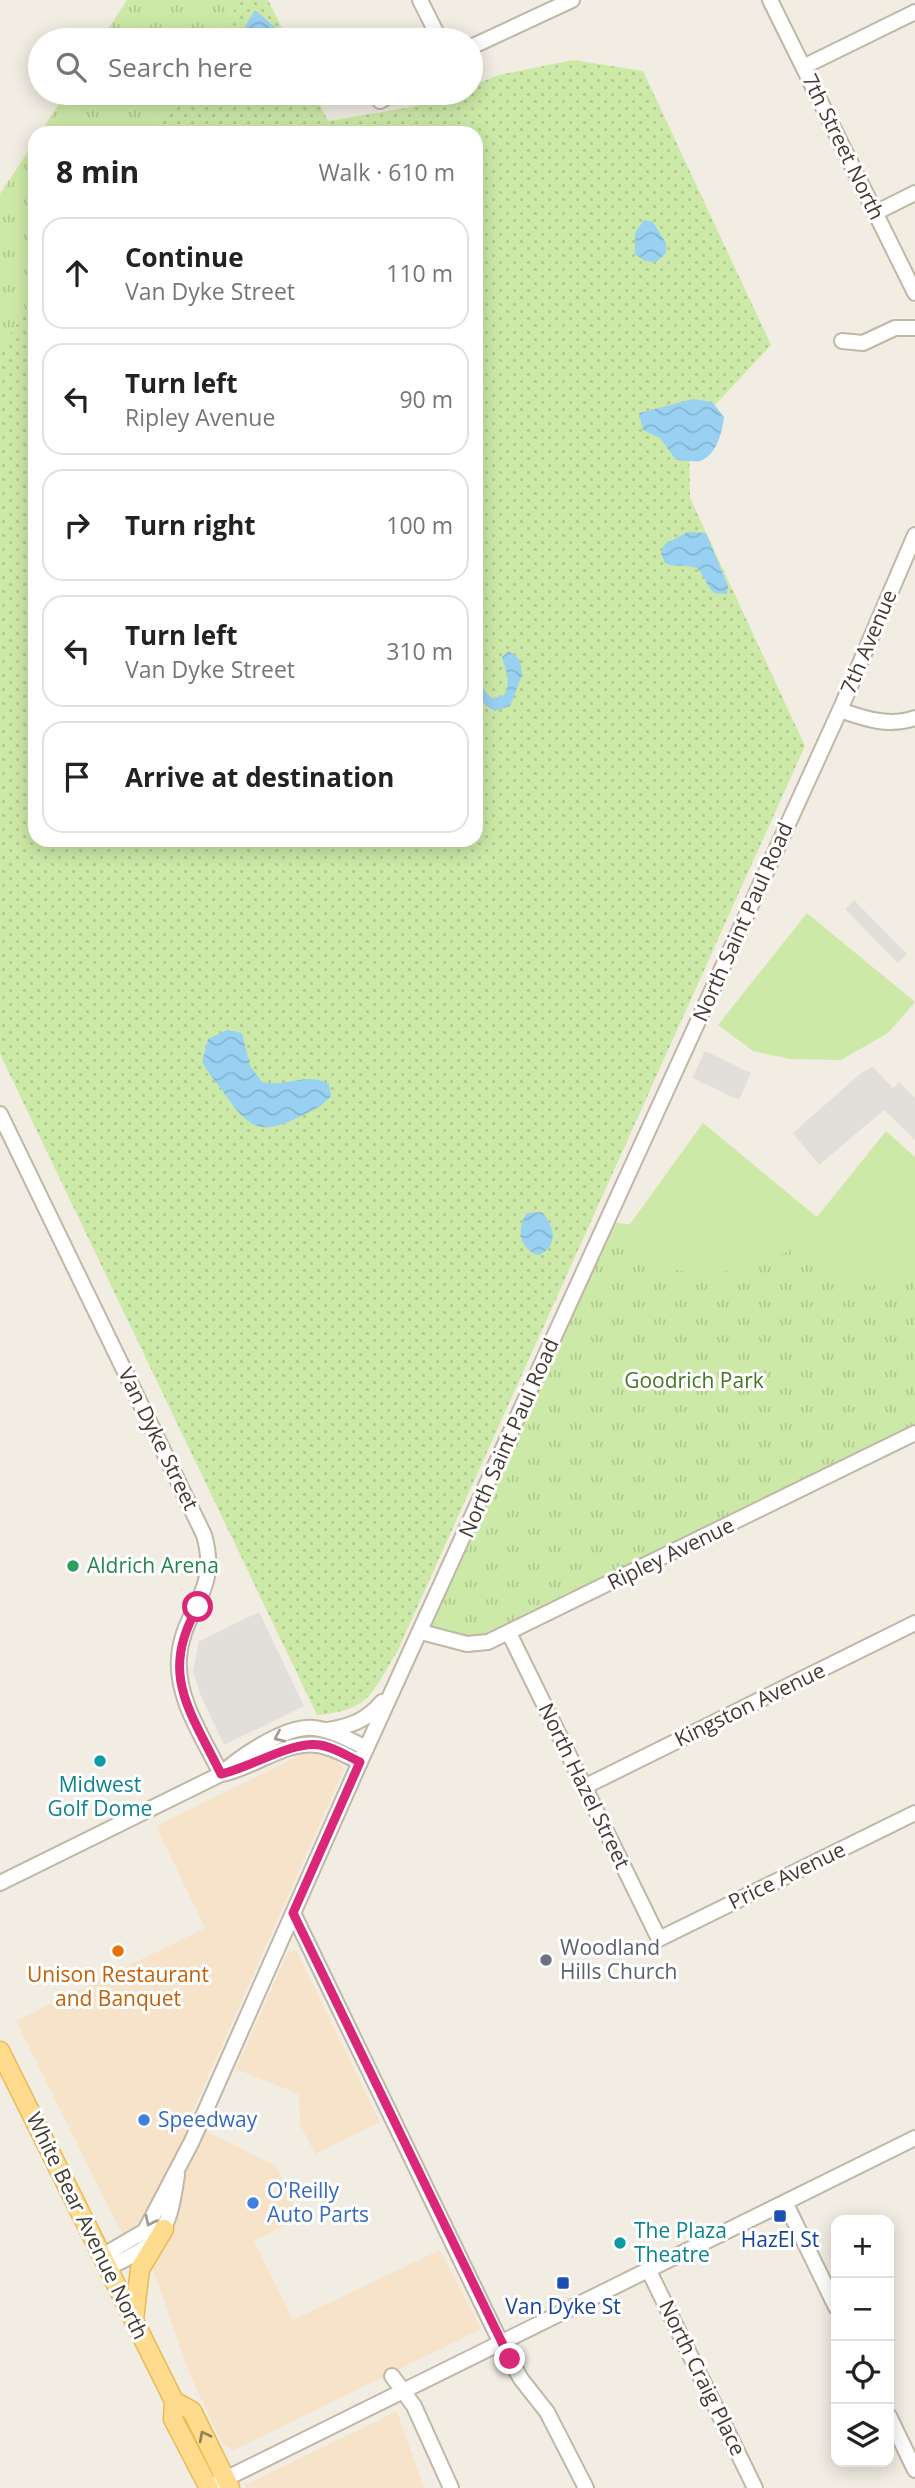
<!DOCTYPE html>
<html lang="en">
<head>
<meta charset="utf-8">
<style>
  body { margin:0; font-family:"Open Sans",sans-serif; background:#f2f2f2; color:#222 }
  .controls { position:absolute; right:21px; bottom:21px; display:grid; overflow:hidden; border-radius:14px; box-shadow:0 4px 18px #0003 }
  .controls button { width:63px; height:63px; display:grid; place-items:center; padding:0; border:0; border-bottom:2px solid #e0e0e0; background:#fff; color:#222; font:35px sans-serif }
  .stop { position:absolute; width:21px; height:21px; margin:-16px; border:5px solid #db2777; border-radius:50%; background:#fff }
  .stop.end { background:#db2777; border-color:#fff; box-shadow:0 2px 7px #0008 }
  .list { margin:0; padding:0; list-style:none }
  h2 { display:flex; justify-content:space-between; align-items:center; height:91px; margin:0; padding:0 28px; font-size:30px }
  h2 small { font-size:23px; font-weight:400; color:#767676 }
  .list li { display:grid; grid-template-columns:46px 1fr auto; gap:21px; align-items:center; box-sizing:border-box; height:112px; margin:0 14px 14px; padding:0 14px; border:2px solid #e0e0e0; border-radius:21px }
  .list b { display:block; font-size:26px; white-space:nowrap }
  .list p { margin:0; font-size:23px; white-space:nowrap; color:#767676 }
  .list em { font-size:23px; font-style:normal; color:#767676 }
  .icon { flex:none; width:38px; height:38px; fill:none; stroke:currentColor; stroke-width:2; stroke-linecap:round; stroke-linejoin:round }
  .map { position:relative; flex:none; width:915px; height:2488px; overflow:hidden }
  .search { position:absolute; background:#fff; box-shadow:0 4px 18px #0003; left:28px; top:28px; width:455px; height:77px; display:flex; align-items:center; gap:18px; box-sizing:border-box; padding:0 24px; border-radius:38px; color:#767676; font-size:26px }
  .panel { position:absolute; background:#fff; box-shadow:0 4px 18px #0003; left:28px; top:126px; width:455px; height:721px; border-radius:21px }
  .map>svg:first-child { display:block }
  .commercial { fill:#f6e3ca }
  .grass { fill:url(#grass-dots) }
  .park { fill:url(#park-tufts) }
  .pitch { fill:#cde9a7 }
  .parking { fill:#e2dfdb }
  .water { fill:url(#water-waves) }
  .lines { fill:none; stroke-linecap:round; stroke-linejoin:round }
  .minor-casing { stroke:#c0b7a7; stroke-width:18 }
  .major-casing { stroke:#e9ba58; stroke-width:21 }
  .minor { stroke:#fff; stroke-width:14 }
  .major { stroke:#ffdc8d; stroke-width:18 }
  .oneway { stroke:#a19e98 }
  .oneway2 { stroke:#98845b }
  .route { stroke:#db2777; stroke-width:9 }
  .leisure-dot { fill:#2e9e5b; stroke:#fff; stroke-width:2.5 }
  .culture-dot { fill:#0f9aa8; stroke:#fff; stroke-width:2.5 }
  .food-dot { fill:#e8710a; stroke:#fff; stroke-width:2.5 }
  .worship-dot { fill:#6b7280; stroke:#fff; stroke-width:2.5 }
  .shop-dot { fill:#3f7fe0; stroke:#fff; stroke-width:2.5 }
  .transit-dot { fill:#1a4fb4; stroke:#fff; stroke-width:2.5 }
  .labels { text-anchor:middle; stroke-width:6; stroke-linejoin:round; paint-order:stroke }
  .street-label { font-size:21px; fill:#433c32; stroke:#fff }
  .park-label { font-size:21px; fill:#457723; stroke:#fff }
  .leisure-label { font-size:21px; fill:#27864d; stroke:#fff; text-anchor:start }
  .culture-label { font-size:21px; fill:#0d838f; stroke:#fff }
  .worship-label { font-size:21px; fill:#5b616d; stroke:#fff; text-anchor:start }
  .food-label { font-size:21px; fill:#c56008; stroke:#fff }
  .shop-label { font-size:21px; fill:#366cbe; stroke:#fff; text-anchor:start }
  .transit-label { font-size:21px; fill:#164399; stroke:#fff }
</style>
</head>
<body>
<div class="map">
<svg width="915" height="2488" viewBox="0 0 915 2488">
  <defs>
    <pattern id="grass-dots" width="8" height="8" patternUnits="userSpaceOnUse" patternTransform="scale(1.75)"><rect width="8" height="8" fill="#cde9a7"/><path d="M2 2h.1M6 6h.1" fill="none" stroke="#b1c990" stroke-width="1.8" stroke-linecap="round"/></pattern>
    <pattern id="park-tufts" width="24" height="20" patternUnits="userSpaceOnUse" patternTransform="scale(1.75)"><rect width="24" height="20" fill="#cde9a7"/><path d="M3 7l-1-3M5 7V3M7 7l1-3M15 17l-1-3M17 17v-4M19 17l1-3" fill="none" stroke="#b1c990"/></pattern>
    <pattern id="water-waves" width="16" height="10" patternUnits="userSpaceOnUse" patternTransform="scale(1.75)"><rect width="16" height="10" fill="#99d1f3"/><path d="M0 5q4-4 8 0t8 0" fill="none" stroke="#85b4d1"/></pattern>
  </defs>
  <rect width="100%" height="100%" fill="#f2ede2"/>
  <path class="commercial" d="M307,1752L330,1754L344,1769L188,2122L276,2166L300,2218L254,2241L293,2320L440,2250L481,2329L234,2450L223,2445L190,2375L152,2267L136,2262L16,2021L205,1928L156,1826Z
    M296,1950L380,2122L315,2154L300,2124L299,2094L236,2069L288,1952Z
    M397,2411L424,2488H246L245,2485Z"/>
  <path class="grass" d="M241,0H268L288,40H213Z
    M573,60L643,71L771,345L689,433L690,498L805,746L397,1652C371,1694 370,1710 317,1715L0,1054V348L35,297V840H476V133H149L176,93H314L328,121L412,107L452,93H471V86L499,75Z"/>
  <path class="park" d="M127,0H241L213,40H101Z
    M66,93H176L149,133H40Z
    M35,141V297L0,348V194Z
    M607,1221L792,1250L915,1276V1433L467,1644L421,1632Z"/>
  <path class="pitch" d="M807,913L915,1002L888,1033L841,1060L790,1059L753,1051L718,1025Z
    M703,1123L817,1217L886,1131L915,1157V1277L869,1286L823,1269L792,1250C749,1267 706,1284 661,1265C646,1260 633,1247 620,1238Z"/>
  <path class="parking" d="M854,900L907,954L898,963L845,909Z
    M705,1051L751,1073L739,1100L692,1078Z
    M873,1067L893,1088L899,1082L915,1098V1140L884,1110L819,1165L793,1133L861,1073Z
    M259,1612L304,1706L224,1745L200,1694L193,1671L199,1641Z"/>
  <path class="water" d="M255,10L276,28L282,40H237Z
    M644,220L653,222L666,243V253L656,262L645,261L635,254V233Z
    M693,399L712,402L724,417C722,432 717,455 700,461C694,462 683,460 676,460L660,438L643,430L639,413Z
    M688,532L706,533L728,586L727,594L714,593C707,586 704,576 698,569C692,564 675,568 665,563L661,553L665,544Z
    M509,651L520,660L522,675L510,706L495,711L484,704L476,680L491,698L503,696C512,686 506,670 502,657Z
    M227,1030L242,1033L250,1066L262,1082C286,1088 307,1071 329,1084L331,1096C322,1107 311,1111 299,1117C258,1137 248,1127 224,1093C217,1083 208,1073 202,1062L208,1039Z
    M541,1212C555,1225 559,1246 539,1255C519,1251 516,1227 527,1213Z"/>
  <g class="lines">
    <defs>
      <path id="minor" d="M420,0L440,40
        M770,0L915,293
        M471,47L572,0
        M803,67L915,12
        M380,101L393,93
        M875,213L915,193
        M842,341L863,343L895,328H915
        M840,710C865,719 889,727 915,718
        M0,1114L204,1535C221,1593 182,1609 179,1658C176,1699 204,1739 221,1774
        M421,1632L467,1644L488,1642L915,1433
        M509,1633L659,1939L915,1813
        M328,1730C351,1726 367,1720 382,1702
        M222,1774C253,1768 287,1740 318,1745C333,1747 347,1756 360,1762
        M584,1787L915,1623
        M0,1883L221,1774C241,1756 286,1725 314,1728C332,1730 350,1740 366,1748
        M293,1913L500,2341L521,2379L547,2412L586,2488
        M785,2202L836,2307
        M102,2256L145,2231L192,2141L360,1762L840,710L915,535
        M108,2268C162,2241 168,2237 177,2175
        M648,2269L755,2488
        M392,2376L414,2406L451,2488
        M889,2416L915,2470
        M217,2483L915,2138"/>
      <path id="major" d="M0,2051L174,2401L192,2411L230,2488
        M134,2320L140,2269L164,2229
        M174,2401L173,2419L209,2488"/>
    </defs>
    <use href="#minor" class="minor-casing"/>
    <use href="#major" class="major-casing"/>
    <use href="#minor" class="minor"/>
    <use href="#major" class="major"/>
  </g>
  <defs><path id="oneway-chevron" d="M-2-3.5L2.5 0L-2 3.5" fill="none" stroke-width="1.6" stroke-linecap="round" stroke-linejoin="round" transform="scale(1.75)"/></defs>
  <g class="oneway">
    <use href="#oneway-chevron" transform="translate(279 1737) rotate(155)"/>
    <use href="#oneway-chevron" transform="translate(150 2221) rotate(116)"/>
  </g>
  <use class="oneway2" href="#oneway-chevron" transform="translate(204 2436) rotate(-117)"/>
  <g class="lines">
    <path class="route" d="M198,1607C158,1674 191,1712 221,1774C250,1768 293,1740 320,1745C334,1747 347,1756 360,1762L293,1913L510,2359"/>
  </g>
  <circle class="leisure-dot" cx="73" cy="1566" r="7"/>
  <g class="culture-dot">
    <circle cx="100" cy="1761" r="7"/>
    <circle cx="620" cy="2243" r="7"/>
  </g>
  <circle class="food-dot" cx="118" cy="1951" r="7"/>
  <circle class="worship-dot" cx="546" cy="1960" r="7"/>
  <g class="shop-dot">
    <circle cx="144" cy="2120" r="7"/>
    <circle cx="253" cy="2203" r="7"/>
  </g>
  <g class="transit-dot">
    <rect x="773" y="2209" width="14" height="14" rx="3.5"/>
    <rect x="556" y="2276" width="14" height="14" rx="3.5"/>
  </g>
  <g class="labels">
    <g class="street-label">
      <text transform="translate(843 147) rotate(64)" y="7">7th Street North</text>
      <text transform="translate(869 642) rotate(-67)" y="7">7th Avenue</text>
      <text transform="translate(743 922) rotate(-66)" y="7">North Saint Paul Road</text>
      <text transform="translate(509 1438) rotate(-66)" y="7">North Saint Paul Road</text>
      <text transform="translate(158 1439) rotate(64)" y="7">Van Dyke Street</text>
      <text transform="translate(671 1554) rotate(-26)" y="7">Ripley Avenue</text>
      <text transform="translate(750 1705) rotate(-26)" y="7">Kingston Avenue</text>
      <text transform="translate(584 1786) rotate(64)" y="7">North Hazel Street</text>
      <text transform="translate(787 1876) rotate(-26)" y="7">Price Avenue</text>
      <text transform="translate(87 2226) rotate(64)" y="7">White Bear Avenue North</text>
      <text transform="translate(702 2378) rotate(64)" y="7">North Craig Place</text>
    </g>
    <g class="park-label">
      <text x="694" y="1388">Goodrich Park</text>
    </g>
    <g class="leisure-label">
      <text x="87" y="1573">Aldrich Arena</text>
    </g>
    <g class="culture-label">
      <text x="100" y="1792">Midwest<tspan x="100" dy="24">Golf Dome</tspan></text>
      <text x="634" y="2238" text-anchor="start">The Plaza<tspan x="634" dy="24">Theatre</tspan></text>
    </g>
    <g class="worship-label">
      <text x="560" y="1955">Woodland<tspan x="560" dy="24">Hills Church</tspan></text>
    </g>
    <g class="food-label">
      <text x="118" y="1982">Unison Restaurant<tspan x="118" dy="24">and Banquet</tspan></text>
    </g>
    <g class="shop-label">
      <text x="158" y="2127">Speedway</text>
      <text x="267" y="2198">O'Reilly<tspan x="267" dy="24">Auto Parts</tspan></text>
    </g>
    <g class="transit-label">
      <text x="780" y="2247">HazEl St</text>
      <text x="563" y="2314">Van Dyke St</text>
    </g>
  </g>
</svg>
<div class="controls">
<button>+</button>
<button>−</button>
<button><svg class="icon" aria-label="locate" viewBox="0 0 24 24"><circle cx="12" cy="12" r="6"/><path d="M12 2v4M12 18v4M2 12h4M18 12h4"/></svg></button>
<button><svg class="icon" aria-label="layers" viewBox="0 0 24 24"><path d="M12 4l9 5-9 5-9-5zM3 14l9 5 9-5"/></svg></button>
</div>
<div class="stop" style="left:198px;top:1607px"></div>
<div class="stop end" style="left:510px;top:2359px"></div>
<div class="search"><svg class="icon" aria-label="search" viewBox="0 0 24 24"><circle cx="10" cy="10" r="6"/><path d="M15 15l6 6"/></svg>Search here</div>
<section class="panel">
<h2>8 min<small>Walk · 610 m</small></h2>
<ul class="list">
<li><svg class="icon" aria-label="ahead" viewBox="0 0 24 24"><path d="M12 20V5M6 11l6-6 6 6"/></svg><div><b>Continue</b><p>Van Dyke Street</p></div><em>110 m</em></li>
<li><svg class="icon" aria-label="left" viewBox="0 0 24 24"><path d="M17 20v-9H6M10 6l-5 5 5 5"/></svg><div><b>Turn left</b><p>Ripley Avenue</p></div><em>90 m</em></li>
<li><svg class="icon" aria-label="right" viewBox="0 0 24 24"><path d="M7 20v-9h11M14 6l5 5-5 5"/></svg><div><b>Turn right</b></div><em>100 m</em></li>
<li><svg class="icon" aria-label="left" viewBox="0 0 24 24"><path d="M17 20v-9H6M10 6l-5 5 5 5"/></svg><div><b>Turn left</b><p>Van Dyke Street</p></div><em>310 m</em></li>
<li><svg class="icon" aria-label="arrive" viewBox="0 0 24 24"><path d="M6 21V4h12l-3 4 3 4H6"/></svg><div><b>Arrive at destination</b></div></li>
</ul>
</section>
</div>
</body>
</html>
